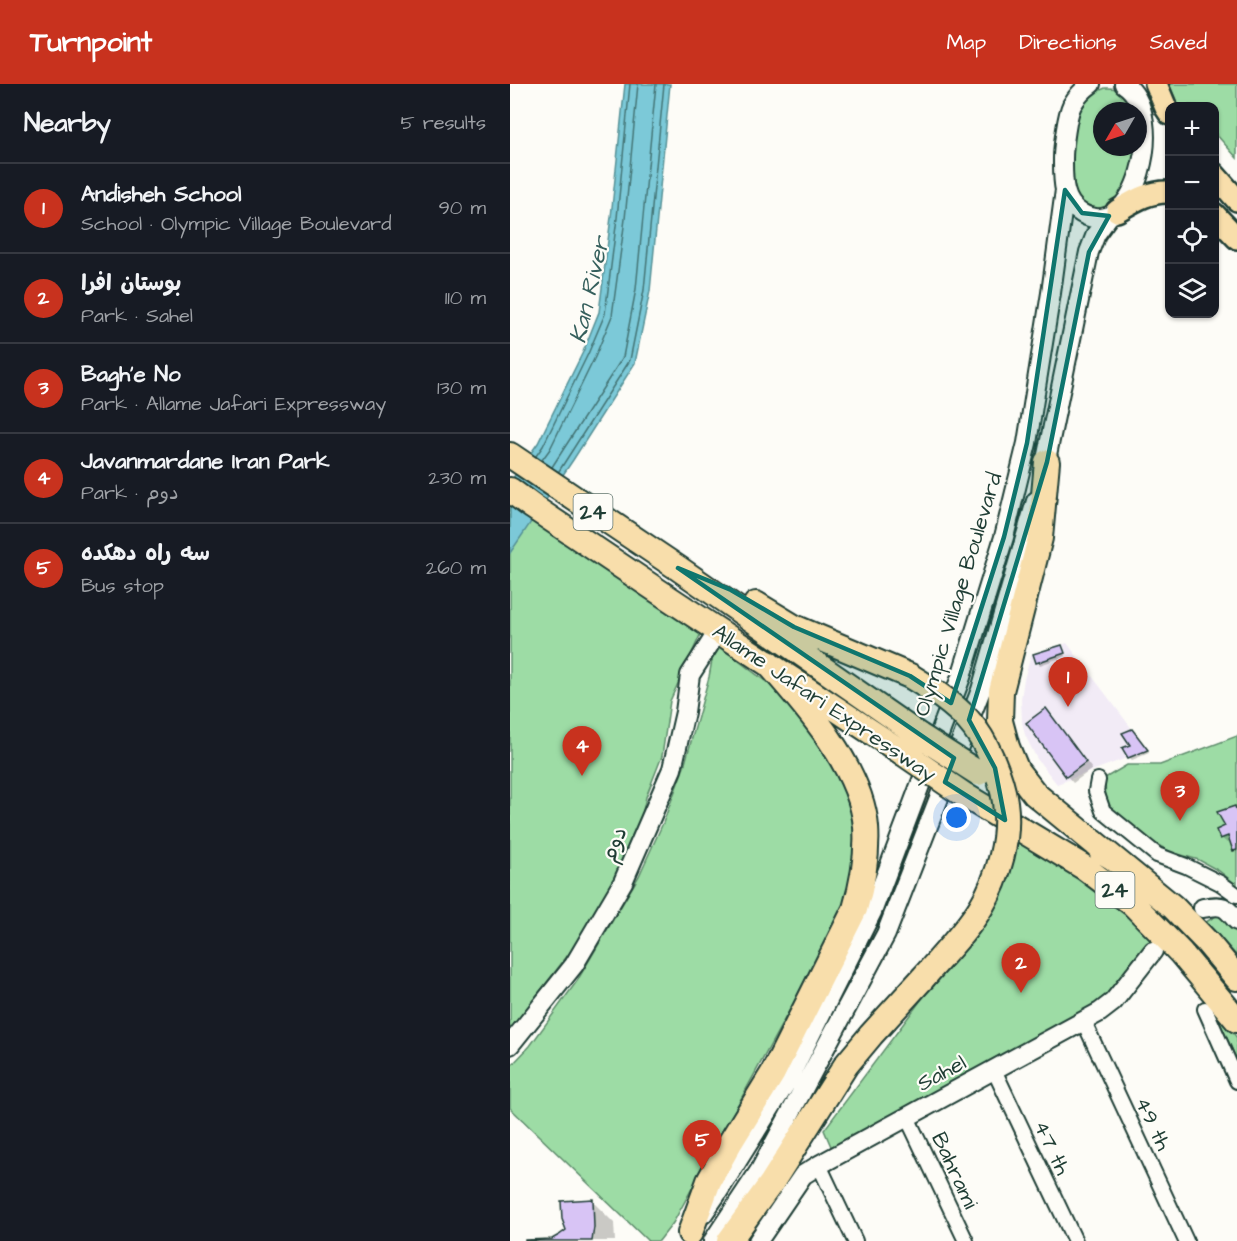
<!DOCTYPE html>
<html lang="en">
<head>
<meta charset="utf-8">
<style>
  body { margin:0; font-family:"Architects Daughter","Playpen Sans Arabic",sans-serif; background:#20242c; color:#f1f3f6 }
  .controls { position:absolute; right:18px; top:18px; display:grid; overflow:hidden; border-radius:12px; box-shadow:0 2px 4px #0004 }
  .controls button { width:54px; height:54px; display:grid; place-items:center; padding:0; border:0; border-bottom:2px solid #363941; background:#171b24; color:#f1f3f6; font:30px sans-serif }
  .compass { position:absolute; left:583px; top:18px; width:54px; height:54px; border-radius:50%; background:#171b24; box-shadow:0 2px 4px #0004; rotate:231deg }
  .you { position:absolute; left:447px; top:734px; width:21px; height:21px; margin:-15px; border:4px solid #fff; border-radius:50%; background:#1a73e8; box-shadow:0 0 0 9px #1a73e833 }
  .badge { display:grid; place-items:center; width:39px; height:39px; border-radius:50%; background:#c8321e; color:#fff; font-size:20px; font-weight:700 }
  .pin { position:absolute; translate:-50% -50px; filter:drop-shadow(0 2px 3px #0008) }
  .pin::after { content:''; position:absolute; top:32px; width:21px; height:18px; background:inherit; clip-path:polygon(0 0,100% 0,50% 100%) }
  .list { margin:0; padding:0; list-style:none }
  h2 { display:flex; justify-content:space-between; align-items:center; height:78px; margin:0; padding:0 24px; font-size:26px }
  h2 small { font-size:20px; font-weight:400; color:#9ea1a6 }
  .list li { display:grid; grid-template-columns:39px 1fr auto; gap:18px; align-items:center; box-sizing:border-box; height:90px; padding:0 24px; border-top:2px solid #363941 }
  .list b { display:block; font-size:22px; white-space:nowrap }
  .list p { margin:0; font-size:20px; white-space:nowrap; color:#9ea1a6 }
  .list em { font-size:20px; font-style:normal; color:#9ea1a6 }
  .icon { flex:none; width:33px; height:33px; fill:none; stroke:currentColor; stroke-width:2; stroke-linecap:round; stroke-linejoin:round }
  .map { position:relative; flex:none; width:727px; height:1157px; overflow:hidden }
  header { display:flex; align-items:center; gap:36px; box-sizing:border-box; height:84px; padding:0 30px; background:#c8321e; color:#fff }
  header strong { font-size:28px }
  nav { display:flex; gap:33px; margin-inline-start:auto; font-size:21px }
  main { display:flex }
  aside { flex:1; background:#171b24 }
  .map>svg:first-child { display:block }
  .built { fill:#f2ebf6 }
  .green { fill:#9ddca5; stroke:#5e8c6c; stroke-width:1.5 }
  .water { fill:#7bc9d8; stroke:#569196; stroke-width:1.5 }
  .shadow { fill:#0003 }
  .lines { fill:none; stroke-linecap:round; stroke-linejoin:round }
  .shore { stroke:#447576; stroke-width:1.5 }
  .building { fill:#d8c4f5; stroke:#1f3d34; stroke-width:1.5 }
  .street-casing { stroke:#1f3d34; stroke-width:18 }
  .secondary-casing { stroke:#1f3d34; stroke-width:22 }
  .primary-casing { stroke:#1f3d34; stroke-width:26 }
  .highway-casing { stroke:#1f3d34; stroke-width:28 }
  .street { stroke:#fdfcf7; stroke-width:14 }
  .secondary { stroke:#fdfcf7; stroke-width:18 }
  .primary { stroke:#f8deab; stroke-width:21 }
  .highway { stroke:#f8deab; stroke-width:24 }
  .highway-bridge-casing { stroke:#1f3d34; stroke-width:28; stroke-linecap:butt }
  .highway-bridge { stroke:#f8deab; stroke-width:24 }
  .marked { fill:#0f766e; fill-opacity:0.2; stroke:#0f766e; stroke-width:4.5; stroke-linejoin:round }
  .labels { text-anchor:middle; stroke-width:4.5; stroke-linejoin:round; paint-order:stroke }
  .shield { fill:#fdfcf7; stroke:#62766e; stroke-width:1.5 }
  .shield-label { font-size:21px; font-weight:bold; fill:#1f3d34 }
  .street-label { font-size:22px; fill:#1f3d34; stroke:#fdfcf7 }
  .water-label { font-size:24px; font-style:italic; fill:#36605d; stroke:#fdfcf7 }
</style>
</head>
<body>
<header>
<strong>Turnpoint</strong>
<nav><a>Map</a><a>Directions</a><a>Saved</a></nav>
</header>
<main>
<aside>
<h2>Nearby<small>5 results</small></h2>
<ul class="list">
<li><span class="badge">1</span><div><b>Andisheh School</b><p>School · Olympic Village Boulevard</p></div><em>90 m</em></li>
<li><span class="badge">2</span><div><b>بوستان افرا</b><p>Park · Sahel</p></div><em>110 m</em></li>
<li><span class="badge">3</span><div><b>Bagh'e No</b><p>Park · Allame Jafari Expressway</p></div><em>130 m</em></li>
<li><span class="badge">4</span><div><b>Javanmardane Iran Park</b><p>Park · دوم</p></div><em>230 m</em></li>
<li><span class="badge">5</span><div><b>سه راه دهکده</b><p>Bus stop</p></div><em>260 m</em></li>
</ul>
</aside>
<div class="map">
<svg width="727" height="1157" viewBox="0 0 727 1157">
  <rect width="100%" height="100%" fill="#fdfcf7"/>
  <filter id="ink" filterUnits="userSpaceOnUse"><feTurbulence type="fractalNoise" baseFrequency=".0167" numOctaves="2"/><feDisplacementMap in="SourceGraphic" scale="12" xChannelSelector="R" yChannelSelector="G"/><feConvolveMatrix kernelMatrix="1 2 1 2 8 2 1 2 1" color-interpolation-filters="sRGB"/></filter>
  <g filter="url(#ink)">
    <path class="built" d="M557,559L638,666L547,700L527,675L515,651L512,638L511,615L514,595L521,571Z"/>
    <path class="green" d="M659,0H727V74L705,49L704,22L668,21Z
      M595,4C615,3 616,12 626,27H592V63H628L627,78L611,113L592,128L567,119L559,100L566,34L575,19L584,9Z
      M0,416L191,549L160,617L152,672L136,713L125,762L75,849L0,946Z
      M205,559L267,606L321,669L350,738L347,774L335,818L326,841L163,1139L149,1157H138L0,1024V983L20,962L67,897L129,792L153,739L174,683L199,593Z
      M727,652V801L709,787L689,776L661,768L631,752L596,723L595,694L617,681H650Z
      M503,749L578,799L618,831L646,855L602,913L323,1067L314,1046L420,904Z
      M709,830L727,846V872L696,838Z
      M699,915L727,954V976Z"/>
    <path class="water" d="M115,0H160L140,207L125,279L63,376L0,469V398L28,359L73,268L89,228L101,133Z"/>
    <path class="shadow" d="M551,563L554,565L556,572L530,581L527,578Z
      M542,633L582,685L563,699L557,692L518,640Z
      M625,649L639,669L622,676L619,673L623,662Z
      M725,724L727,726V769L725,766L721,757L716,758L711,754Z
      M82,1117L104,1139L105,1157H20L43,1156L57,1146Z"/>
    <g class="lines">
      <path class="shore" d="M26,372L33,362L78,270L95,230L107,134L120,0
        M32,376L40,365L85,273L102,232L115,135L128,0
        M42,383L113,273L126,205L146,0
        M49,387L120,276L134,206L154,0"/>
    </g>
    <path class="building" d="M552,561L555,569L526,579L523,570Z
      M536,624L576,678L556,693L516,639Z
      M622,645L638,666L618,674L612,664L620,661L612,649Z
      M725,722L727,729V766L723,767L718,752L710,755L706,746L715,742L707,728Z
      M83,1115L84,1143L82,1157H15V1156L42,1155L49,1151L56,1146L52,1135L51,1117Z"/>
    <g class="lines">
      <defs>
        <path id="street" d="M588,696L586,707L593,727L647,771L676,782L710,799L727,811
          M695,925L727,997
          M574,938L676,1157
          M484,986L565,1157
          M397,1033L456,1157
          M309,1081L345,1157"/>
        <path id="secondary" d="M581,0C574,5 566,14 562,21C557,31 553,63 553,75C553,95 552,118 571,129C625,162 659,30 614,0
          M533,390L579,168L586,150L599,132
          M693,824C713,820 715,822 727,837
          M0,961L64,881L113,798L162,685L175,628L180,591L203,555
          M193,1130L208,1108L278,996L362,828L451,593L494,453L517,359L541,209L555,106
          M203,1157L250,1086L376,850L471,606L526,417
          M248,1157L293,1091L309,1081L590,928L603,918L643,867"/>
        <path id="primary" d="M646,0L656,24L660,30
          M704,90L727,116
          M607,127C624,117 639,107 660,108
          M704,130L727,154"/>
        <path id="highway" d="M0,371L168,484L410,652
          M537,378L530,454L491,607L490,637L497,663L507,687L525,710L603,774
          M0,406L23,423L145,505L393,669
          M246,520L284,543L400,592
          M454,711L575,784L623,820L671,869L727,936
          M591,767L603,774L663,823L697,858L727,894
          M180,1149L199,1097L220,1059L263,989L345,825C353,798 358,771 356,743C351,684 296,622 258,579
          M219,1157L262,1098L336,981L361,951L413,894"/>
      </defs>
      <use href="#street" class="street-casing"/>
      <use href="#secondary" class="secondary-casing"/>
      <use href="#primary" class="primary-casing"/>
      <use href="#highway" class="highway-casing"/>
      <use href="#street" class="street"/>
      <use href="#secondary" class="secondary"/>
      <use href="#primary" class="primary"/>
      <use href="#highway" class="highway"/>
      <defs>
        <path id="highway-bridge" d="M400,592C420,604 442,618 458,636C468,647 476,661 482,675C488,689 493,703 495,718C500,754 489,793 471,823C456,848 432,872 413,894
          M410,652L468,689
          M393,669L454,711"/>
      </defs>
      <use href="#highway-bridge" class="highway-bridge-casing"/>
      <use href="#highway-bridge" class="highway-bridge"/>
    </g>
  </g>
  <path class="marked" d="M555,106L572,129L599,132L579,168L537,378L459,636L485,684L495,736L435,698L444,674L168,484L221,506L284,543L400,592L441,619L494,453L517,359Z"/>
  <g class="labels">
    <g class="shield">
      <rect x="63.5" y="410" width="39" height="36" rx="4.5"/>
      <rect x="585.5" y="788" width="39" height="36" rx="4.5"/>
    </g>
    <g class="shield-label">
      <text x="83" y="435">24</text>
      <text x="605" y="813">24</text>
    </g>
    <g class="street-label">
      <text transform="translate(447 510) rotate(-73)" y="8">Olympic Village Boulevard</text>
      <text transform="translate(315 618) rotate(34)" y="8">Allame Jafari Expressway</text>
      <text transform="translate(103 760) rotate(-68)" y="8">دوم</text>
      <text transform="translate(431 988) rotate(-28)" y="8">Sahel</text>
      <text transform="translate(644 1039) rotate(65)" y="8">49 th</text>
      <text transform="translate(543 1063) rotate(65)" y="8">47 th</text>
      <text transform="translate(446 1086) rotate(65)" y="8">Bahrami</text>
    </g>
    <g class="water-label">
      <text transform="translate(79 206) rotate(-77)" y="8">Kan River</text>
    </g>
  </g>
</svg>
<div class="controls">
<button>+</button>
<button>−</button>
<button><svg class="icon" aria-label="locate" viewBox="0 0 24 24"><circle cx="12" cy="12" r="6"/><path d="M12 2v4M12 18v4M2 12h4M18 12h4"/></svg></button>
<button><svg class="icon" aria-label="layers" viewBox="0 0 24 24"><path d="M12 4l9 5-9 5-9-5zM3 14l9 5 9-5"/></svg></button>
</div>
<svg class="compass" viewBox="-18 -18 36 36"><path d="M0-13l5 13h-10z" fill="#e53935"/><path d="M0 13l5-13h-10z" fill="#9ea1a6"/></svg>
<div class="you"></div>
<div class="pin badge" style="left:558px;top:623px">1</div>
<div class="pin badge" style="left:511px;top:909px">2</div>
<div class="pin badge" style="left:670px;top:737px">3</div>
<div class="pin badge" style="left:72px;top:692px">4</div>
<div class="pin badge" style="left:192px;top:1086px">5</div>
</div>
</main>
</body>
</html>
